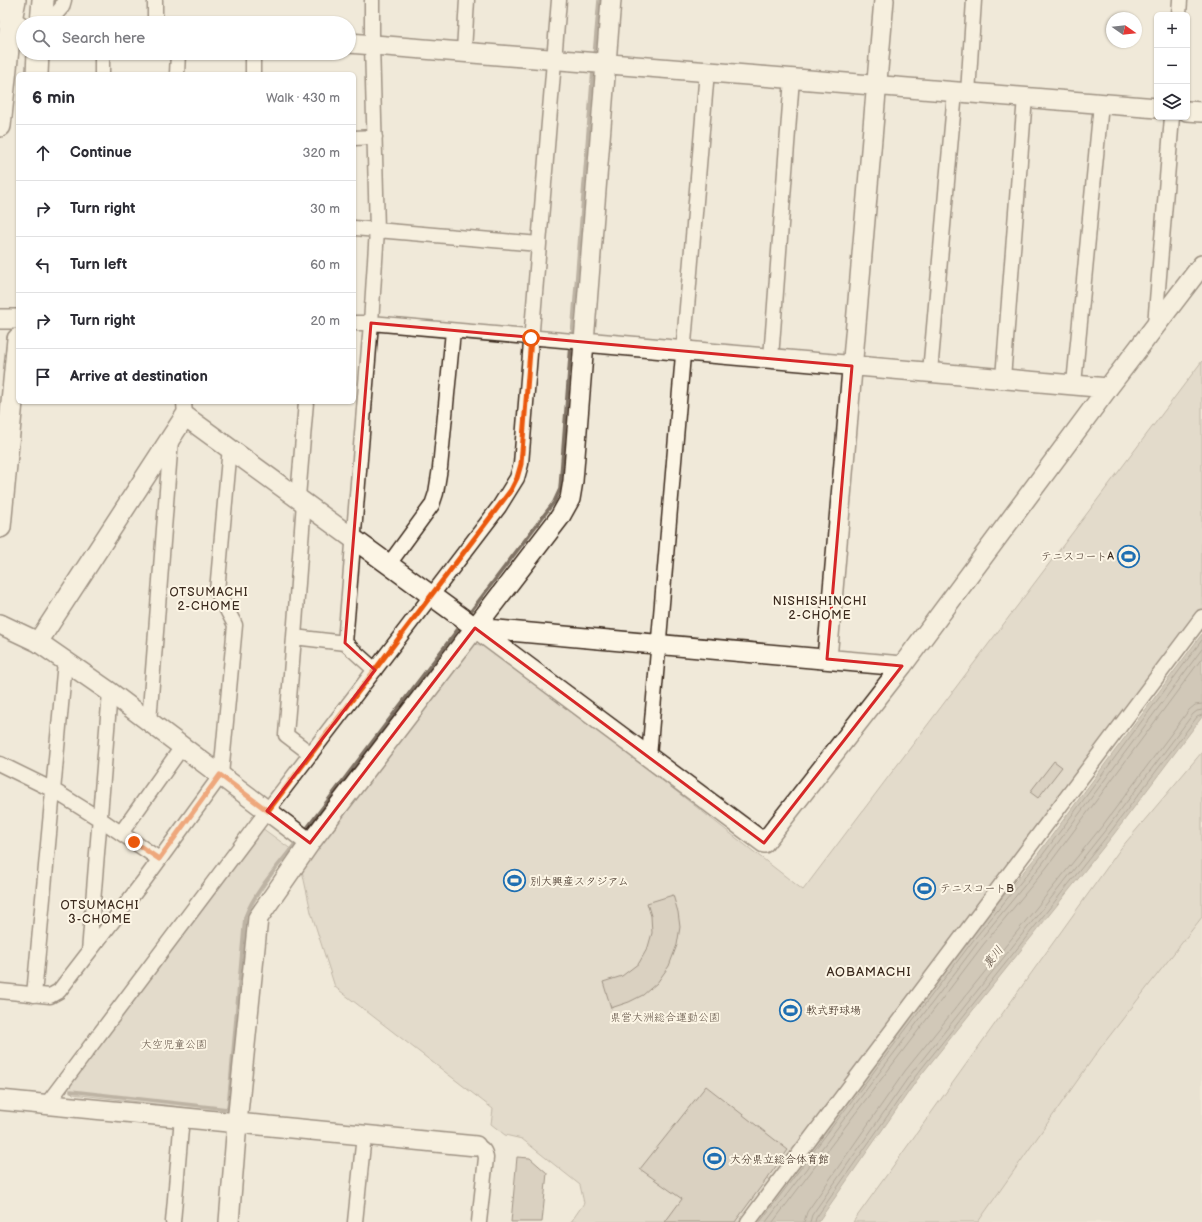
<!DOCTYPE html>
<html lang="en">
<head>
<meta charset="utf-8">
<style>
  body { margin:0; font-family:"Balsamiq Sans","Klee One",sans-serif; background:#f7f7f7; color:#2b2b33 }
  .controls { position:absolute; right:12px; top:12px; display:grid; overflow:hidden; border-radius:6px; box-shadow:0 1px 3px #0004 }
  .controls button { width:36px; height:36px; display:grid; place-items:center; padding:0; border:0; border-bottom:1px solid #e1e1e2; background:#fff; color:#2b2b33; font:20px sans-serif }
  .compass { position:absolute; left:1106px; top:12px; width:36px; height:36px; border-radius:50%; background:#fff; box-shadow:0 1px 3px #0004; rotate:104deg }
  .stop { position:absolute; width:12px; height:12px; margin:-9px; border:3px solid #ea580c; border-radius:50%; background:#fff }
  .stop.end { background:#ea580c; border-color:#fff; box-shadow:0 1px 4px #0008 }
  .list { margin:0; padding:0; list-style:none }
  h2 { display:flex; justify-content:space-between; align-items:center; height:52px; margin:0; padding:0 16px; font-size:17px }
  h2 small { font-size:13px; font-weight:400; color:#7c7c81 }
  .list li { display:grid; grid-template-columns:26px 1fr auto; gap:12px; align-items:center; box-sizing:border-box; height:56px; padding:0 16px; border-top:1px solid #e1e1e2 }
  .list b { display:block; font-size:15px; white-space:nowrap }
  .list em { font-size:13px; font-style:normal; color:#7c7c81 }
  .icon { flex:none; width:22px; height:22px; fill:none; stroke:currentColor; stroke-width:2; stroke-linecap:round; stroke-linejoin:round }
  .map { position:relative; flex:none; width:1202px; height:1222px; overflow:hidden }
  .search { position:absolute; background:#fff; box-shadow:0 1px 3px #0004; left:16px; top:16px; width:340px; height:44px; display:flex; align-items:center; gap:10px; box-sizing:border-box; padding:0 14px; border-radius:22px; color:#7c7c81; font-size:15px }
  .panel { position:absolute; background:#fff; box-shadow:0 1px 3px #0004; left:16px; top:72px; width:340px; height:332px; border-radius:6px }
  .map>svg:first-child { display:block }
  .built { fill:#e1d9c9 }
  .green { fill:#d2c9ba; stroke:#867a6c }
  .water { fill:#aaa091; stroke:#7e7163 }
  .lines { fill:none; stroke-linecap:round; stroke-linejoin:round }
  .shore { stroke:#67594c; stroke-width:1 }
  .stream { stroke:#7e7163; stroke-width:3.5 }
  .building { fill:#beb3a4; stroke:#3b2a1e }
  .street-casing { stroke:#3b2a1e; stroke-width:17 }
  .secondary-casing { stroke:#3b2a1e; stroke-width:22 }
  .primary-casing { stroke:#3b2a1e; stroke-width:24 }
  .street { stroke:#fcf5e5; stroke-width:14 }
  .secondary { stroke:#fcf5e5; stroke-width:19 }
  .primary { stroke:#fcf5e5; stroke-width:21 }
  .route { stroke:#ea580c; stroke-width:5 }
  .marked { fill:none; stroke:#d62828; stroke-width:3; stroke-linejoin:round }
  .labels { text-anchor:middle; stroke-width:4; stroke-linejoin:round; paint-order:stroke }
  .poi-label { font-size:11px; fill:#3b2a1e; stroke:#fcf5e5; text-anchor:start }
  .park-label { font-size:11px; fill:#615245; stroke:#fcf5e5 }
  .neighbourhood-label { font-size:12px; letter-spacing:1px; fill:#3b2a1e; stroke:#fcf5e5 }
  .water-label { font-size:12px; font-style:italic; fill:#625346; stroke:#fcf5e5 }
  .quarter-label { font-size:13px; letter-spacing:1px; fill:#3b2a1e; stroke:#fcf5e5 }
</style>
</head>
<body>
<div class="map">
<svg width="1202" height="1222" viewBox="0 0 1202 1222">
  <rect width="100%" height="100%" fill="#f0e9d9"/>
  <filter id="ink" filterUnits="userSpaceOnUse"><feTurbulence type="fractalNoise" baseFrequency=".025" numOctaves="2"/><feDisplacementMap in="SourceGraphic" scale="8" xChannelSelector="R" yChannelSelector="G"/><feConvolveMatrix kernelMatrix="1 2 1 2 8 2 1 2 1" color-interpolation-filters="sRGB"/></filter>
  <g filter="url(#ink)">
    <path class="built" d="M1202,917V1222H978L1101,1047Z"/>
    <path class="green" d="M1202,361V614L745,1222H571L584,1203L580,1185L522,1139L505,1135L491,1124L493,1109L335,987L311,912L301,866L475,644L491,647L803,890Z
      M1202,752V917L1101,1047L978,1222H853L1121,848Z
      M262,828L292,850C281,863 251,902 247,918L230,1113L73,1094L66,1086Z"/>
    <path class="water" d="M1202,634V717L1114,834L917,1080L818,1222H754L971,935L1035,858Z"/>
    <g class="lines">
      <path class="shore" d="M760,1222L975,938L1038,861L1202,640
        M766,1222L979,941L1042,864L1202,649
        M773,1222L983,945L1047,867L1202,658
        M804,1222L807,1212L905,1071L1103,825L1189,710L1195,705L1202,704
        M810,1222L812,1215L910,1075L1107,828L1193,714L1197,711L1202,710
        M815,1222L816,1218L914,1078L1111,831L1197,717L1202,715"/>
      <path class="stream" d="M594,56L599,0
        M572,337L593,69
        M468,615L554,502L560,489L571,344
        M304,832L461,625
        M71,1091L228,1109L245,917C254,892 281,862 298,840"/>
    </g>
    <path class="building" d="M1054,761L1062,767L1038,798L1030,792Z
      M673,895L678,912L680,927L677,945L669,966L657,983L643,995L629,1002L611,1008L603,982L622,976L639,963L648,947L652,933L651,916L647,903Z
      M706,1086L788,1150L735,1222H665L682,1199L640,1169Z
      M517,1157L530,1158L547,1173L542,1222H511Z"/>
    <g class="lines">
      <defs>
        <path id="street" d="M1179,15L1180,0
          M48,23L62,7L64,0
          M155,23V0
          M464,51L467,0
          M102,74V53
          M177,74L178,53
          M253,74V53
          M968,93L974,0
          M354,138L375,137
          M354,228L539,244
          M354,323H371L584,342
          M1155,325L1172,117
          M771,358L792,78
          M930,372L955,92
          M1003,378L1025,97
          M1074,384L1101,104
          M184,402L185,416
          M298,497L306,402
          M304,502L294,637L345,643L375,670
          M389,564L432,505L436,493L440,468L453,331
          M294,637L286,735L311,754
          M345,643L371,323L377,230L372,44V0
          M149,722L171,439
          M649,757L707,71
          M0,764L53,790L106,823L159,859
          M121,833L182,747
          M89,952L110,692
          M0,991L50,996L59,991L146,878L221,775L235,625L217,591L230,447
          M34,995L65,662
          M47,1104L267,811L499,507L517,478L521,464L559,0
          M476,1146C483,1148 485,1151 486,1158L479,1222
          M173,1222L182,1117
          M355,1222L364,1135
          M748,1222L1202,617"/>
        <path id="secondary" d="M0,2L11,20L23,28
          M349,43L1157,108
          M1187,111L1202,112
          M0,319H18
          M584,342L1108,388
          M0,624L38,642L110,692L310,843
          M475,628L902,666
          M38,642L185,416L469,623L764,843L902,666L1108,388L1202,265
          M827,659L884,0
          M0,1100L476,1146
          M229,1222L237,1123L258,918L310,843L560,517L570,499L573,481L611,0"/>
        <path id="primary" d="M41,23L43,0
          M37,74L38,53
          M0,126L11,20L15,0
          M0,527L18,339"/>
      </defs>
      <use href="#street" class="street-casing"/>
      <use href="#secondary" class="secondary-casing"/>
      <use href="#primary" class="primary-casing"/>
      <use href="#street" class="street"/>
      <use href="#secondary" class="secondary"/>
      <use href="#primary" class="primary"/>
    </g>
  </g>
  <g class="lines" filter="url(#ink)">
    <path class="route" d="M134,842L159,859L220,775L268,811L511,490L517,478L521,464L531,338"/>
  </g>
  <path d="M0 0H1202V1222H0ZM371,323L852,366L827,659L902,666L764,843L475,628L310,843L267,811L375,670L345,643Z" fill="#f0e9d9" fill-opacity=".55" fill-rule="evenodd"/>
  <path class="marked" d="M371,323L852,366L827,659L902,666L764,843L475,628L310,843L267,811L375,670L345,643Z"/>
  <defs>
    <symbol id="stadium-ring" viewBox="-11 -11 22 22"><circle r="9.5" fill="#fcf5e5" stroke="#1f6fb2" stroke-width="1.5"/><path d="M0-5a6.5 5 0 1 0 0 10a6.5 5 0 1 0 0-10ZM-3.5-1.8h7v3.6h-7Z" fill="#1f6fb2"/></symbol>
  </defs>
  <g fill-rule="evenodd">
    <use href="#stadium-ring" x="1116" y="544" width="25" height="25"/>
    <use href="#stadium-ring" x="502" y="868" width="25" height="25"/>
    <use href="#stadium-ring" x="912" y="876" width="25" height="25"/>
    <use href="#stadium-ring" x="778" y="998" width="25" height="25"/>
    <use href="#stadium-ring" x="702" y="1146" width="25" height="25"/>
  </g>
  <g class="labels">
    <g class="poi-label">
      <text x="1114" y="560" text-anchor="end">テニスコートA</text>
      <text x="530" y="885">別大興産スタジアム</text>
      <text x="940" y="892">テニスコートB</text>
      <text x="806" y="1014">軟式野球場</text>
      <text x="730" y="1163">大分県立総合体育館</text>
    </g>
    <g class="park-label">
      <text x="665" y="1021">県営大洲総合運動公園</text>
      <text x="174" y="1048">大空児童公園</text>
    </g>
    <g class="neighbourhood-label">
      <text x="209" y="596">OTSUMACHI<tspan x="209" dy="14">2-CHOME</tspan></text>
      <text x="820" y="605">NISHISHINCHI<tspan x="820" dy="14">2-CHOME</tspan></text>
      <text x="100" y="909">OTSUMACHI<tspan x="100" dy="14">3-CHOME</tspan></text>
    </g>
    <g class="water-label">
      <text transform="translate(993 957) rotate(-52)" y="4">裏川</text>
    </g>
    <g class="quarter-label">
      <text x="869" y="976">AOBAMACHI</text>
    </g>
  </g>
</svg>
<div class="controls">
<button>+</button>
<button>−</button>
<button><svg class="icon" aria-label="layers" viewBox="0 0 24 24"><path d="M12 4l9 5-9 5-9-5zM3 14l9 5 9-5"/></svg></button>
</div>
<svg class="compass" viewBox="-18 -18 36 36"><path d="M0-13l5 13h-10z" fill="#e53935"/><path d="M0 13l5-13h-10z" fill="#7c7c81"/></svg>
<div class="stop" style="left:531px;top:338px"></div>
<div class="stop end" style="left:134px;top:842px"></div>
<div class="search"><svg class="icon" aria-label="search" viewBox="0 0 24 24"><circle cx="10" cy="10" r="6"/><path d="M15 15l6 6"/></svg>Search here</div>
<section class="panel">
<h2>6 min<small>Walk · 430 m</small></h2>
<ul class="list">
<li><svg class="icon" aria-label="ahead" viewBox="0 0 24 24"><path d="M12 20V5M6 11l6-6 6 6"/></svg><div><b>Continue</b></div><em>320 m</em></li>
<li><svg class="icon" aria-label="right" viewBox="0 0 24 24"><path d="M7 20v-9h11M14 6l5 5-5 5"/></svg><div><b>Turn right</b></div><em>30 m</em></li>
<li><svg class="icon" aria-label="left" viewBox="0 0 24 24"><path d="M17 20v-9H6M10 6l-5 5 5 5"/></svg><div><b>Turn left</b></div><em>60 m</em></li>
<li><svg class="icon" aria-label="right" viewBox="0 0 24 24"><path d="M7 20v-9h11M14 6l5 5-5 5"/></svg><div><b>Turn right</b></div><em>20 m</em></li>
<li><svg class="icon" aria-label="arrive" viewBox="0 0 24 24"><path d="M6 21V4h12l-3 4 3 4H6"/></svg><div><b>Arrive at destination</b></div></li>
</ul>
</section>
</div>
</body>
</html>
